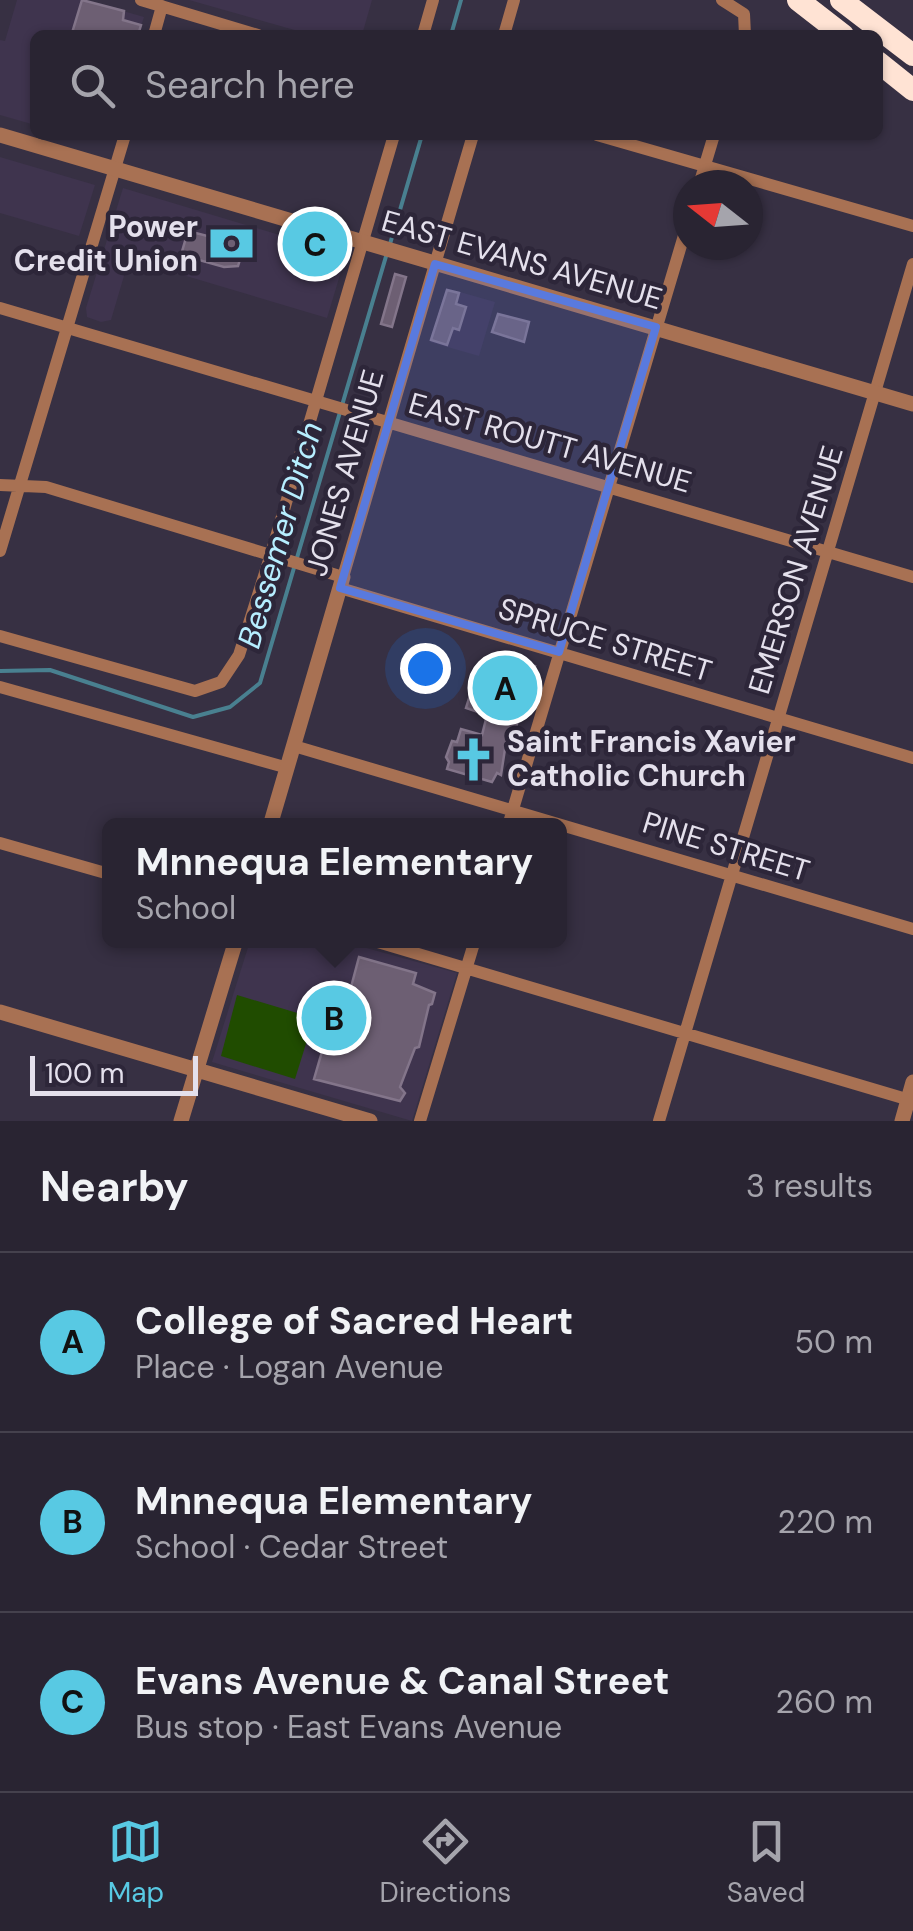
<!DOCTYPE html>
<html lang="en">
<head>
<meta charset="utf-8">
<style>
  body { margin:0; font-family:"DM Sans",sans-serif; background:#312c3a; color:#f1f3f6 }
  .compass { position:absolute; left:673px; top:170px; width:90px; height:90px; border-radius:50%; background:#292432; box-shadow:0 2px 8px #0004; rotate:287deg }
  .scale { position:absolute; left:30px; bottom:25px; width:168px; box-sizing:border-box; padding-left:10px; border:5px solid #e4e0ec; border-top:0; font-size:28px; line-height:35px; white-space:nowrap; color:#e4e0ec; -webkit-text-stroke:8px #2d2639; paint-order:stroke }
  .you { position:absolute; left:425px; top:668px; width:35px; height:35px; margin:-25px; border:8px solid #fff; border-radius:50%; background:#1a73e8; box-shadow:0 0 0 15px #1a73e833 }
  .badge { display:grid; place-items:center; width:65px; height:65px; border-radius:50%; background:#58c9e3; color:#111; font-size:32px; font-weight:700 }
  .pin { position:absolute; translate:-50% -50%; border:5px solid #fff; box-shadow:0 2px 10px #0006 }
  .popup { position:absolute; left:102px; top:818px; width:465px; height:130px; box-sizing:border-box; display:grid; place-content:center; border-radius:15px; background:#292432; filter:drop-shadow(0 2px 8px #0005); font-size:32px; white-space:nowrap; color:#a5a4ac }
  .popup b { font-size:38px; color:#f1f3f6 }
  .popup::after { content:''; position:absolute; left:50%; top:100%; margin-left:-20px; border:20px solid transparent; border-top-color:#292432 }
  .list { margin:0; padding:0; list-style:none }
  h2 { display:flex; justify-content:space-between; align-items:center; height:130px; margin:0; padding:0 40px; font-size:42px }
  h2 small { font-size:32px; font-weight:400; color:#a5a4ac }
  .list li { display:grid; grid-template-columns:65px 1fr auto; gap:30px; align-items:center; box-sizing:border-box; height:180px; padding:0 40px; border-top:2px solid #45414d }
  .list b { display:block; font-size:38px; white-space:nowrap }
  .list p { margin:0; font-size:32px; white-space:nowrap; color:#a5a4ac }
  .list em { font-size:32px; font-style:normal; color:#a5a4ac }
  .icon { flex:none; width:55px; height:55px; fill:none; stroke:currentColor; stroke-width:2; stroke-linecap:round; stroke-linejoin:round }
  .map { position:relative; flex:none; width:913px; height:1121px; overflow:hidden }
  .search { position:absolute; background:#292432; box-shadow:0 2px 8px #0004; left:30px; right:30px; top:30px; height:110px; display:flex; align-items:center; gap:25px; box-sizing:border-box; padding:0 35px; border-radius:15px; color:#a5a4ac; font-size:38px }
  .sheet { height:670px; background:#292432 }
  nav { display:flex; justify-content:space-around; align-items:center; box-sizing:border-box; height:140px; border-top:2px solid #45414d; background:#292432; font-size:28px; color:#a5a4ac }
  nav a { display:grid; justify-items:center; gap:5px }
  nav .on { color:#58c9e3 }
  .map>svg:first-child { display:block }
  .built { fill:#3f344e }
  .park { fill:#204c00 }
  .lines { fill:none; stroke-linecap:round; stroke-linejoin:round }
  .stream { stroke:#498090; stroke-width:4 }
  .building { fill:#6d5f73; stroke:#83758a; stroke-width:2.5 }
  .minor { stroke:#a87153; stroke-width:12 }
  .tertiary { stroke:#a87153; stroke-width:15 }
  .motorway { stroke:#ffe3d4; stroke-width:22 }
  .marked { fill:#597ade; fill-opacity:0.2; stroke:#597ade; stroke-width:8; stroke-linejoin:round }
  .labels { text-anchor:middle; stroke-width:9; stroke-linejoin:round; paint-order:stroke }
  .poi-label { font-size:30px; font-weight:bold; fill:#e4e0ec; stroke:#2d2639; text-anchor:end }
  .street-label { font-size:30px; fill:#e4e0ec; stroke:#2d2639 }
  .water-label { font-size:32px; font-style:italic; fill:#b6eeff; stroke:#2d2639 }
</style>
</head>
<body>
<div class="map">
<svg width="913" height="1121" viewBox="0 0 913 1121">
  <rect width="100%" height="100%" fill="#373043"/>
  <path class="built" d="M17,0H85L144,17L138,35H35V125L0,115V40L5,41Z
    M189,0H372L362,35H312Z
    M0,157L95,185L79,236L0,213Z
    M123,188L346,255L327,318L129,259L111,320L101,322L87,317L86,308Z
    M446,288L495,302L479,356L430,342Z
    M250,941H341L457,973L412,1121L212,1062Z"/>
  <path class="park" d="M237,995L314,1018L295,1079L221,1056Z"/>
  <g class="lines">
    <path class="stream" d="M451,35L461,0
      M390,244L422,135
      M0,671L50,670L193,717L230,707L260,683L387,253"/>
  </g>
  <path class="building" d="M82,0L124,11L123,20L141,25L138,35L72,33Z
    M228,228L243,233L248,242L247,256L242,253L238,266L224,267L181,255L188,231L215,238Z
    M395,274L406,277L392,327L381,324Z
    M447,290L459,293L456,304L466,307L459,330L453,328L447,345L431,340Z
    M498,314L529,322L524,342L492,332Z
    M497,654L535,666L517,724L508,750L505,749L501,775L497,773L492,782L447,769L449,762L446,757L452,741L457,742L461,729L482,735L487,715L466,708L471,692L481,694L484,684L488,685Z
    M359,957L416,973L413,984L435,993L432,1004L429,1005L419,1047L415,1048L400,1087L405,1093L400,1101L314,1079L335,1007L348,1010L344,994L350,991Z"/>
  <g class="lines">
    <path class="minor" d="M141,0L258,35
      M722,0L744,14L745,35
      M154,35L162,6
      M423,35L433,0
      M504,35L514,0
      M597,135L913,226
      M699,185L714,135
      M0,308L913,577
      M0,485L46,487L343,577L473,135
      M0,551L125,135
      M340,588L913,758
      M0,636L195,691L221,682L239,655L271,554L394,135
      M0,687L288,768
      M294,746L913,929
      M508,826L688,222
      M0,843L109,874
      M371,940L913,1101
      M420,1121L475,940
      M659,1121L913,264"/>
    <path class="tertiary" d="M0,135L913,404
      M270,826L343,577
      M0,1012L370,1121
      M181,1121L236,940
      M902,1121L913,1082"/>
    <path class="motorway" d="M798,0L843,35
      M841,0L913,55
      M878,62L913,90"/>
  </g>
  <path class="marked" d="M435,264L656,327L559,652L340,588Z"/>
  <defs>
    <symbol id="bank-bare" viewBox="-9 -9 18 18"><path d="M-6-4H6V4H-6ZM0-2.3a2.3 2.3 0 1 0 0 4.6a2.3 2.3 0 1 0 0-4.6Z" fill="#58c9e3" stroke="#2d2639" stroke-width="2.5" paint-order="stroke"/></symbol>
    <symbol id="church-bare" viewBox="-9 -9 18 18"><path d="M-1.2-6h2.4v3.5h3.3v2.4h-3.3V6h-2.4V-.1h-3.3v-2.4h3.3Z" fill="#58c9e3" stroke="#2d2639" stroke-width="2.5" paint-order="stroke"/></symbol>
  </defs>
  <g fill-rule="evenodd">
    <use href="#bank-bare" x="200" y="212" width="63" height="63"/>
    <use href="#church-bare" x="442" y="728" width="63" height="63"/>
  </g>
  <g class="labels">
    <g class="poi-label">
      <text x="198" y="237">Power<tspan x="198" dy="34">Credit Union</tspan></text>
      <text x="507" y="752" text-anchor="start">Saint Francis Xavier<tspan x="507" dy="34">Catholic Church</tspan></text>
    </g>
    <g class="street-label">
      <text transform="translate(522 260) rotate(16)" y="10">EAST EVANS AVENUE</text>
      <text transform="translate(550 443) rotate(16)" y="10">EAST ROUTT AVENUE</text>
      <text transform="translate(345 473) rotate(-74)" y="10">JONES AVENUE</text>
      <text transform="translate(796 570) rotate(-73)" y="10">EMERSON AVENUE</text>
      <text transform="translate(605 640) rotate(17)" y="10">SPRUCE STREET</text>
      <text transform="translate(726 847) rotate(17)" y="10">PINE STREET</text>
    </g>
    <g class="water-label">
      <text transform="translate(280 535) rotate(-74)" y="11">Bessemer Ditch</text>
    </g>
  </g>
</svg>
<svg class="compass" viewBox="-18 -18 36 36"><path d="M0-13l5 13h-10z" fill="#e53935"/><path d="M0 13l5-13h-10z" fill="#a5a4ac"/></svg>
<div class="scale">100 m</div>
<div class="you"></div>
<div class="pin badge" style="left:505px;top:688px">A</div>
<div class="pin badge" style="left:334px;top:1018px">B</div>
<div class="popup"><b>Mnnequa Elementary</b>School</div>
<div class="pin badge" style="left:315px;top:244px">C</div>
<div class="search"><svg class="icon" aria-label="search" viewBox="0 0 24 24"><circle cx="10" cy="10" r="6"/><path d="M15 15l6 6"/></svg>Search here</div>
</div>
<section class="sheet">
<h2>Nearby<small>3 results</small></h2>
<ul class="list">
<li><span class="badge">A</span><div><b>College of Sacred Heart</b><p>Place · Logan Avenue</p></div><em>50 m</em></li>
<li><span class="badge">B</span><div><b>Mnnequa Elementary</b><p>School · Cedar Street</p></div><em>220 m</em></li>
<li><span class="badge">C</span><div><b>Evans Avenue &amp; Canal Street</b><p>Bus stop · East Evans Avenue</p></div><em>260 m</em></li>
</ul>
</section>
<nav>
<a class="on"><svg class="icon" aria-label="map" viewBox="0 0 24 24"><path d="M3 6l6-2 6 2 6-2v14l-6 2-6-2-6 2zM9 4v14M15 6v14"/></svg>Map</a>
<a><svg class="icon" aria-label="directions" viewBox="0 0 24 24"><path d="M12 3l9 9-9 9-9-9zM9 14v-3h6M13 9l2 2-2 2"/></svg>Directions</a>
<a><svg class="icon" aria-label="saved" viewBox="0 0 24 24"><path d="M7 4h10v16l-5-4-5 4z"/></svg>Saved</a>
</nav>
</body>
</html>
